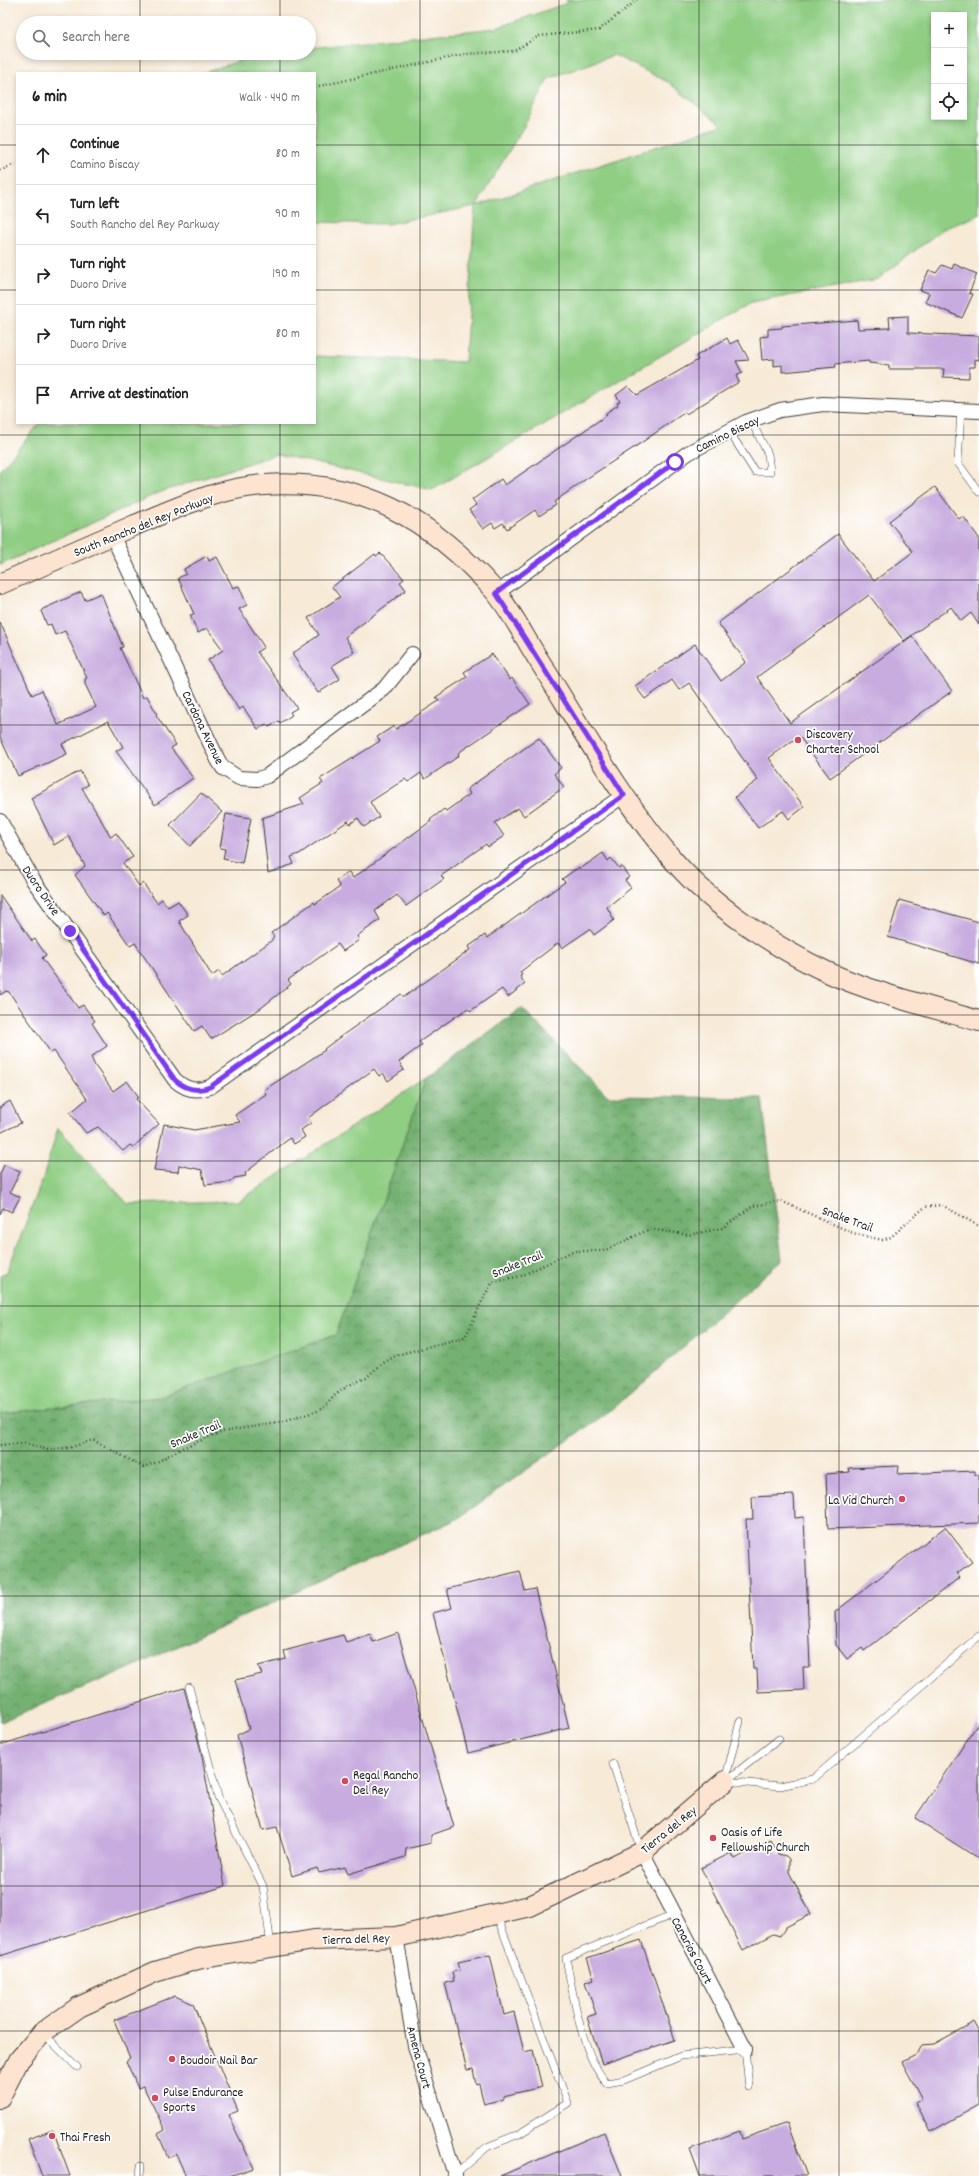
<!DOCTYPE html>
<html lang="en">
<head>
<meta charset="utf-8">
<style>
  body { margin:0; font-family:Dekko,sans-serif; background:#f6f6f6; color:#222 }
  .controls { position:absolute; right:12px; top:12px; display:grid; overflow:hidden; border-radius:0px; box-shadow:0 2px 6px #0003 }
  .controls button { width:36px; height:36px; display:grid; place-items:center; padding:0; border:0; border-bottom:1px solid #e0e0e0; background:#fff; color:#222; font:20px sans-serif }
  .stop { position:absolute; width:12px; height:12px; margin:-9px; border:3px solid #7c3aed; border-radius:50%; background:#fff }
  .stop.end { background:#7c3aed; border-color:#fff; box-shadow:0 1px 4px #0008 }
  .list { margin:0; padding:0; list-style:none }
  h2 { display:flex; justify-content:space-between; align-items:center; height:52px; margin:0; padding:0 16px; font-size:17px }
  h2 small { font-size:13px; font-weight:400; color:#767676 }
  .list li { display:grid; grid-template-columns:26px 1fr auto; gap:12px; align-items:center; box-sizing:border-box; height:60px; padding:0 16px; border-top:1px solid #e0e0e0 }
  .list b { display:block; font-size:15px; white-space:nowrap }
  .list p { margin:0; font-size:13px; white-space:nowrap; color:#767676 }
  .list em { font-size:13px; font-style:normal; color:#767676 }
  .icon { flex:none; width:22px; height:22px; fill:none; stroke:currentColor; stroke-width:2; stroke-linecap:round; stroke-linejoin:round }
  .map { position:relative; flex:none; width:979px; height:2176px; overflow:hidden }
  .search { position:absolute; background:#fff; box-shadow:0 2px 6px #0003; left:16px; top:16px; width:300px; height:44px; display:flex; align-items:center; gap:10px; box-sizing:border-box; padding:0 14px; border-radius:22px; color:#767676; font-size:15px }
  .panel { position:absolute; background:#fff; box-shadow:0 2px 6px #0003; left:16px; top:72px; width:300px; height:352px; border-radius:0px }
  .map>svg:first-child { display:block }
  .green { fill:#90ce84; stroke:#567550; fill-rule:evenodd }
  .forest { fill:url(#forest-crowns); stroke:#486647 }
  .building { fill:#c8acdf }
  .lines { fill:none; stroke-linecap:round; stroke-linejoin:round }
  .lane-casing { stroke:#3d3b38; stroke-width:8 }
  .street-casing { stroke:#3d3b38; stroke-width:16 }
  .secondary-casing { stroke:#3d3b38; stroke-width:22 }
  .path { stroke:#3d3b38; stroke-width:2.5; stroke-dasharray:1 3; stroke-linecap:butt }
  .lane { stroke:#fff; stroke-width:7 }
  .street { stroke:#fff; stroke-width:14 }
  .secondary { stroke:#fde4d0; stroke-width:20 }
  .route { stroke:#7c3aed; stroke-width:5 }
  .grid { fill:none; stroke:#1c1c1c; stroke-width:1; stroke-opacity:0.55 }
  .poi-dot { fill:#d1495b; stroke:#fff; stroke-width:1.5 }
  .labels { text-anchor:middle; stroke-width:3.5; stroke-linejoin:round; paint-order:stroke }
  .street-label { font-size:13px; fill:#1c1c1c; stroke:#fff }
  .poi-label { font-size:13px; fill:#1c1c1c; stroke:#fff; text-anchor:start }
</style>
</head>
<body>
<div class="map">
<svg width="979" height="2176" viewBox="0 0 979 2176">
  <defs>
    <pattern id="forest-crowns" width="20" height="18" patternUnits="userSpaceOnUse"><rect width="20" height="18" fill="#74b172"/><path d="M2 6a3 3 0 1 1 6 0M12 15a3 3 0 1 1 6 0" fill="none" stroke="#5e8f5d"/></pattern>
  </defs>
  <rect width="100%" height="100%" fill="#fff"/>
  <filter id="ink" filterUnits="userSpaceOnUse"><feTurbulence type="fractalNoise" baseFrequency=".025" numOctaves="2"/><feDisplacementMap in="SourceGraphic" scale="8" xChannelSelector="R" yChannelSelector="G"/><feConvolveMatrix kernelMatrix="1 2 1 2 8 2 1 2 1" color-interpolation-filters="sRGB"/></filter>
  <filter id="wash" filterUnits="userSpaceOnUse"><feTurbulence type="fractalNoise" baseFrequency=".012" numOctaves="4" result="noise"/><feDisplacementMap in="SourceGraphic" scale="16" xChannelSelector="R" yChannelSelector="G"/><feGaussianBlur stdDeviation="0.9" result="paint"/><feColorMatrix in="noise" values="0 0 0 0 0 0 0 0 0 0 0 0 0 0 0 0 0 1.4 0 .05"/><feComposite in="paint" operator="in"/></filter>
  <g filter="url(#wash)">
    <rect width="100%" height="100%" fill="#f7ead7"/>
    <path class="green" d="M566,0H979V215L943,229L878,279L751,303L432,490L277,454L158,493L0,565V470L40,423H315V356L465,362L475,206L387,224L315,222V73H203L263,53H309V48L496,28L567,3ZM934,15H964V117H934ZM614,55L668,82L722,125L476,206L524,126L548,79Z
      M426,1078L336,1335L161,1397L0,1413V1275L7,1272L43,1178L58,1128L128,1204L239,1201Z"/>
    <path class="forest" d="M522,1008L608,1096L762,1098L782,1260L614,1408L457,1519L128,1669L0,1722V1413L161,1397L336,1335L426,1078Z"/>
    <g id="blocks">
      <path class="building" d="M954,264L977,274L969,293L973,294L962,318L925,302L929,293L920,290L929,270L936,273L942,265L952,269Z
        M908,316V333L979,336V360L975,359V367H969V378L943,377L944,369H889V365L869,363V361L835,364L836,367L782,372V365L774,366V359L762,360L760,337L768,336V329L782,328V326L857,320L858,329L890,328L889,317Z
        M727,338L730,344L738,340L749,360L736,361L742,373L736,376L739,382L686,414L685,412L641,443L583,481L554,502L556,505L539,516L535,510L507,529L503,523L495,528L492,523L483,529L469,510L476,505L472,500L501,479L505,485L607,415L606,413L618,405L617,403L620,401L616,395L628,386L637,395L698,360L696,356Z
        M935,487L959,519L963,516L979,538V625L971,613L961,621L951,607L904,641L869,595L757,677L790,723L912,636L952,691L830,778L799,736L769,758L804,807L789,819L783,811L758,828L735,797L758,780L689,683L679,690L672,680L645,699L635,686L695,644L721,681L746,662L718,623L838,534L874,581L913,552L889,521Z
        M380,553L404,579L400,582L406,590L345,637L354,652L332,666L340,679L318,693L292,654L319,635L308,618L340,597L332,587L375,554L376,556Z
        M207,556L209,561L217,557L233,588L239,586L247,605L239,609L264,647L257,652L297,708L290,712L292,715L280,723L279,721L269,727L266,724L258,729L243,707L239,710L208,660L223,650L207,628L198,633L190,615L194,614L178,578L186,574L184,569Z
        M81,592L85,600L101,593L123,647L120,648L143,698L147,696L157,714L156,715L176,745L171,748L193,778L155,805L116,751L123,747L108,721L62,744L67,754L18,776L0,737V622L32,695L42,690L58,725L96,707L85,684V679L87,678L65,631L55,635L51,624L47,625L41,611L43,609Z
        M492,654L510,680L512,678L530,704L458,753L459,756L425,779L421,773L408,782L405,779L370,802L379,817L364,827L358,818L350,824L348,821L299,854L291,857L294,864L268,873L262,818L304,804L300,798L323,783L320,779L380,741L377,737L394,726L396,729L439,701L436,697L467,677L464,672Z
        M539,738L561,768L554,774L564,787L524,816L518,808L495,823L504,836L488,847L486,844L441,876L444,879L406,906L397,895L375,911L380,920L357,936L359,940L343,951L338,944L288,980L291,984L261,1008L211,1039L202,1026L194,1031L135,943L130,946L107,913L104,916L75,875L85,866L69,836L54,845L31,798L80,771L88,785L82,788L111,837L116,833L133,857L123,863L139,886L143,883L157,903L162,899L168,907L178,901L188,915L179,921L212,976L219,971L222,976L271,941L274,937L271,933L314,902L315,904L340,887L336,881L349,872L353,878L431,821L430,820L444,809L446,811L470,794L467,789Z
        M201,793L222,812L190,846L170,825Z
        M226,814L251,818L242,863L223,859L225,849L220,848Z
        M603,853L608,861L611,858L619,868L621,866L629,877L625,880L631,888L607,907L614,920L594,935L590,929L562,948L558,943L520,972L522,975L520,976L525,984L508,997L502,989L470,1011L468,1008L419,1042L422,1045L399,1062L404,1070L388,1081L383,1073L379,1076L374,1069L308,1118L311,1123L301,1130L305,1137L294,1144L290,1138L245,1173L246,1176L234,1178L231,1182L205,1185L202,1170L179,1165L178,1172L154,1170L164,1124L194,1130L240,1122L235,1115L266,1094L264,1090L325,1050L324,1049L340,1037L401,994L404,997L470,950L468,947L485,935L487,938L565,882L562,879L579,867L580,869Z
        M0,895L32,941L35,939L46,955L42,958L78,1008L83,1005L95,1021L92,1023L107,1046L91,1057L95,1066L113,1091L127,1081L139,1097L136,1099L159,1124L133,1147L130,1145L123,1151L98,1127L86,1133L70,1113L87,1099L54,1051L51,1053L9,992L6,991L0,995Z
        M899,900L979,922V964L888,937Z
        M10,1101L21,1123L0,1133V1107Z
        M4,1165L20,1172L10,1192L20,1197L12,1212L3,1208L0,1214V1174Z
        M899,1466L898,1474L975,1471V1475H979V1523L828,1529L826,1474L850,1472L849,1468Z
        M794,1495L795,1518L804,1517L810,1667H803L804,1690L758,1692L757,1669H753L746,1519H753L752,1497Z
        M945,1527L972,1562L957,1573L960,1577L864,1651L862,1648L847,1659L836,1645L835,1612Z
        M520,1571L525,1591L535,1589L569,1728L468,1753L433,1613L452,1608L447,1589Z
        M398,1633L454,1827L431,1835V1843L406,1849L405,1857L348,1874L345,1867L319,1873L317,1868L292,1876L277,1827L263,1830L237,1735L249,1729L235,1680L262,1674L258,1666L286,1659L284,1651L343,1635L346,1642L370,1634L373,1642Z
        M184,1688L201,1751L225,1886L0,1956V1745Z
        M979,1722V1859L915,1818Z
        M771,1840L778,1854L786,1856L789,1859V1872L811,1914L786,1927L780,1936L773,1934L743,1950L701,1868L731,1853L735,1859Z
        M641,1940L675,2040L602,2064L587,2017L596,2014L585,1982L594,1979L587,1958Z
        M490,1955L504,2015L514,2012L524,2052L533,2050L542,2087L503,2096V2099L484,2104L479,2084L476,2085L473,2069L467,2070L445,1983L454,1981L452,1972L460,1970L458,1962Z
        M175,1996L193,2004L238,2111L228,2115L254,2168L229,2176H186L176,2154L168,2157L158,2134L165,2130L143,2086L138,2088L126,2061L130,2058L114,2020Z
        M974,2022L979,2031V2105L930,2132L915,2103L922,2099L902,2062L916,2055L921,2045L934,2044Z
        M787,2123L807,2176H700L690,2149L740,2131L742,2139Z
        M53,2130L70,2176H42L28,2139Z
        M604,2132L622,2176H500Z"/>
    </g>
  </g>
  <g filter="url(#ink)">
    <use href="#blocks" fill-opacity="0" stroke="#3d3b38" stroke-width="1"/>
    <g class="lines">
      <defs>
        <path id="lane" d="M961,410L958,463L979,492
          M729,431L755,472H770L768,454L751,421
          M189,1687L218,1797L263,1886L271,1946
          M613,1764L641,1851
          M727,1780L779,1739
          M725,1781L780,1786L813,1779L979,1636
          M725,1781L740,1721
          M674,1914L566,1958C573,1994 582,2057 607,2083L624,2080L681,2056L745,2049L749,2087
          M44,2034L77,2067
          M455,2175L487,2147L519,2134L568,2103L497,1916
          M140,2176L141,2166"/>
        <path id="street" d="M112,535L218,760L223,768L239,778L258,779L267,776L384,689L412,654
          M497,593L688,453L746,422L780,410L823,404L979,411
          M0,821L33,880L175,1080C186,1090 197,1092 210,1087L624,795
          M642,1852L745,2049
          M396,1937L415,2046L455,2175"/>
        <path id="secondary" d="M0,584C45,564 90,545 135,525C177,508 218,488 264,485C361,478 431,519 494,590C512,611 525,639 540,662C582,729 622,801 674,861C712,905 774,947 827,972C873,993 931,1007 979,1021
          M0,2097L19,2060L42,2033L79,2007L155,1972L198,1959L314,1940L396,1937L530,1906L642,1852L725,1781"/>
      </defs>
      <use href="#lane" class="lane-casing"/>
      <use href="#street" class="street-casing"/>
      <use href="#secondary" class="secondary-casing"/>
      <path class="path" d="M315,87L465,54L514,51L539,36L599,30L637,0
        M0,171L17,163
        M0,1445L25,1443L48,1450L72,1447L93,1440L143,1467L155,1463L182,1448L221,1432L283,1422L317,1411L326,1406L334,1396L349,1385L366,1378L380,1365L397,1355L465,1337C475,1319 481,1299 493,1282L521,1276L573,1251H603L650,1229L689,1235L722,1228L753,1206L781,1201L853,1233L882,1240L891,1237L925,1207L942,1205L979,1226"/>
      <use href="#lane" class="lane"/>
      <use href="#street" class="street"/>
      <use href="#secondary" class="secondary"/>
    </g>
  </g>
  <g class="lines" filter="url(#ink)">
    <path class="route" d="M70,931L175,1080C186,1090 197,1092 210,1087L624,795L496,593L675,462"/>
  </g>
  <path class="grid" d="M140,0V23M280,0V23M420,0V2176M559,0V2176M699,0V2176M839,0V2176M140,53V73M280,53V73M0,145H17M315,145H979M0,290H17M315,290H979M140,423V2176M280,423V2176M0,435H979M0,580H979M0,725H979M0,870H979M0,1015H979M0,1161H979M0,1306H979M0,1451H979M0,1596H979M0,1741H979M0,1886H979M0,2031H979"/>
  <g class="poi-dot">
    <circle cx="798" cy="740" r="4"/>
    <circle cx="902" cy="1499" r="4"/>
    <circle cx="345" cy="1781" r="4"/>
    <circle cx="713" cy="1838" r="4"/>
    <circle cx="172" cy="2059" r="4"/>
    <circle cx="155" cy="2098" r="4"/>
    <circle cx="52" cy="2136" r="4"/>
  </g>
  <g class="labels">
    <g class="street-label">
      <text transform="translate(727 433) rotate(-26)" y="5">Camino Biscay</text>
      <text transform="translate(143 524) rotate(-22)" y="5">South Rancho del Rey Parkway</text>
      <text transform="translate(204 727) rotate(64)" y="5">Cardona Avenue</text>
      <text transform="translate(42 890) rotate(56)" y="5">Duoro Drive</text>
      <text transform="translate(848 1218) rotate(20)" y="5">Snake Trail</text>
      <text transform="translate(517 1263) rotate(-22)" y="5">Snake Trail</text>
      <text transform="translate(195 1433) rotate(-23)" y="5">Snake Trail</text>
      <text transform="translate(668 1829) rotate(-39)" y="5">Tierra del Rey</text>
      <text transform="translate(356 1938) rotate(-2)" y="5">Tierra del Rey</text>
      <text transform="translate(693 1950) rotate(62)" y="5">Canarios Court</text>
      <text transform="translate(420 2057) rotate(75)" y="5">Amena Court</text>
    </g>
    <g class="poi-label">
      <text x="806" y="738">Discovery<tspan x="806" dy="15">Charter School</tspan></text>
      <text x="894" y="1504" text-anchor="end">La Vid Church</text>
      <text x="353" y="1779">Regal Rancho<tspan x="353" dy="15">Del Rey</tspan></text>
      <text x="721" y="1836">Oasis of Life<tspan x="721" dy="15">Fellowship Church</tspan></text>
      <text x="180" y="2064">Boudoir Nail Bar</text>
      <text x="163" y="2096">Pulse Endurance<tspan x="163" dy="15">Sports</tspan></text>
      <text x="60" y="2141">Thai Fresh</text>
    </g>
  </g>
</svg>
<div class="controls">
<button>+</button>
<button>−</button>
<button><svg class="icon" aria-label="locate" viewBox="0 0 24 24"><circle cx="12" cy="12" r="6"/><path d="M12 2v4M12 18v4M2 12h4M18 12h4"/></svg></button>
</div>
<div class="stop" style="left:675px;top:462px"></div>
<div class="stop end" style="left:70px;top:931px"></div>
<div class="search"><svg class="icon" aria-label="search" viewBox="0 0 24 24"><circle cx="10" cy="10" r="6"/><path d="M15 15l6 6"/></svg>Search here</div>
<section class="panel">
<h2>6 min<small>Walk · 440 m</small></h2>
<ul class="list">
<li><svg class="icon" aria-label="ahead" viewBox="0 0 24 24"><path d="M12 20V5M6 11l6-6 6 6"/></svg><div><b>Continue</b><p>Camino Biscay</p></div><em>80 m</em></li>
<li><svg class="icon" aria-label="left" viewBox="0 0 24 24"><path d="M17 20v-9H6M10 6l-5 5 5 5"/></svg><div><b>Turn left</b><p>South Rancho del Rey Parkway</p></div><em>90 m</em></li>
<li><svg class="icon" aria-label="right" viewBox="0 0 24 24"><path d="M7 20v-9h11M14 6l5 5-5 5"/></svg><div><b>Turn right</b><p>Duoro Drive</p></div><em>190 m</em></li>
<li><svg class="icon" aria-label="right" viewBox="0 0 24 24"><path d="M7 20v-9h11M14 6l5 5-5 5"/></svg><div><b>Turn right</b><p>Duoro Drive</p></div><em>80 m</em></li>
<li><svg class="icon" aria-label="arrive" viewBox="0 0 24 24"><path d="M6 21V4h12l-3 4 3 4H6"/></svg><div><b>Arrive at destination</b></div></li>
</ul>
</section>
</div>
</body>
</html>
